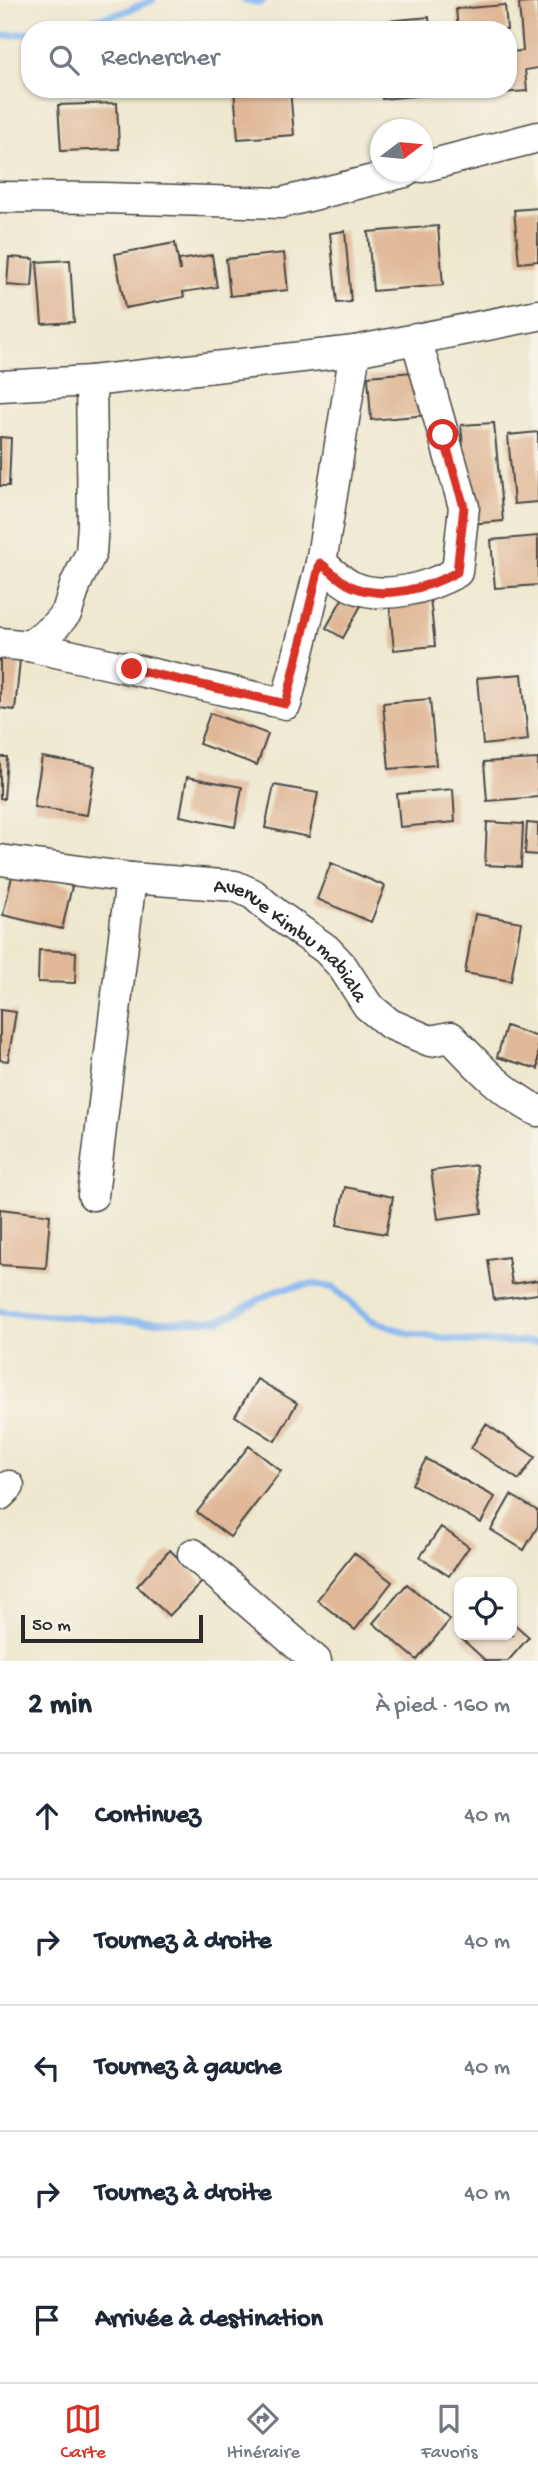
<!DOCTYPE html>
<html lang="fr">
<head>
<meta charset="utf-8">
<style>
  body { margin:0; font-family:"Gochi Hand",sans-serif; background:#f6f6f7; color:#1f2937 }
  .controls { position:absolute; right:21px; bottom:21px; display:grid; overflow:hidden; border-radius:14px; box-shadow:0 2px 5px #0004 }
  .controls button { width:63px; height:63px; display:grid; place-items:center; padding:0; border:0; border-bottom:2px solid #e0e1e3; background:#fff; color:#1f2937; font:35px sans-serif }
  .compass { position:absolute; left:370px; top:119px; width:63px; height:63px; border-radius:50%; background:#fff; box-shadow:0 2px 5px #0004; rotate:74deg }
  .scale { position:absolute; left:21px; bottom:18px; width:182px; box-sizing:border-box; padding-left:7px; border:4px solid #2b2b2b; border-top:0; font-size:19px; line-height:24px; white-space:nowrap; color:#2b2b2b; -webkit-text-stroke:5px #f7f3e8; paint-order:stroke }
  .stop { position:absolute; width:21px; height:21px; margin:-16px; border:5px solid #d93025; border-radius:50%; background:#fff }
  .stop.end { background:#d93025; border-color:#fff; box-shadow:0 2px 7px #0008 }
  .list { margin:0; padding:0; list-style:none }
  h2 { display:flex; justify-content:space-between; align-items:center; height:91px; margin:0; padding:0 28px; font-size:30px }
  h2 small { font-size:23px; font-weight:400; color:#747a83 }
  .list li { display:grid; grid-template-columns:46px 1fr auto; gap:21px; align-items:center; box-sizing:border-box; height:126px; padding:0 28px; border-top:2px solid #e0e1e3 }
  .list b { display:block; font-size:26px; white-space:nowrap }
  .list em { font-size:23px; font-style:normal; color:#747a83 }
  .icon { flex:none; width:38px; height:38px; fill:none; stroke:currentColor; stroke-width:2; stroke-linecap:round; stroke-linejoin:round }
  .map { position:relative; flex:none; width:538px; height:1661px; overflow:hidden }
  .search { position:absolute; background:#fff; box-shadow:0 2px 5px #0004; left:21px; right:21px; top:21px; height:77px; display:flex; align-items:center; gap:18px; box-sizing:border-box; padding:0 24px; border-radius:28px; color:#747a83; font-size:26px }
  .sheet { height:721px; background:#fff }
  nav { display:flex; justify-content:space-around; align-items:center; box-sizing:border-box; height:98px; border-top:2px solid #e0e1e3; background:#fff; font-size:19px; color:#747a83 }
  nav a { display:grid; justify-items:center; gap:4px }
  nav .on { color:#d93025 }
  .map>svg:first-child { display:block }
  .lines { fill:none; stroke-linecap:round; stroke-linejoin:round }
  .stream { stroke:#85b6f1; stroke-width:7 }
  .building { fill:#e0b897 }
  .minor-casing { stroke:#484744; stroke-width:33 }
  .minor { stroke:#fff; stroke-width:30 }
  .route { stroke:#d93025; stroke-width:9 }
  .labels { text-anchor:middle; stroke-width:5; stroke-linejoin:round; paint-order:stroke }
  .street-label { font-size:21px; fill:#2b2b2b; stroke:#f7f3e8 }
</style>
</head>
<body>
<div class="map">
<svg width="538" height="1661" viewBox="0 0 538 1661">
  <rect width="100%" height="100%" fill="#f7f3e8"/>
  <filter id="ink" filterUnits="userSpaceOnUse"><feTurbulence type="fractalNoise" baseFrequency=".0143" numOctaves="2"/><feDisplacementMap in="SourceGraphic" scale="14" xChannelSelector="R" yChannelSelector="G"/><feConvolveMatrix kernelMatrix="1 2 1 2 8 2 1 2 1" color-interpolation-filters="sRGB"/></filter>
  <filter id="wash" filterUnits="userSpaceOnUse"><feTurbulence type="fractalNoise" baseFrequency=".00686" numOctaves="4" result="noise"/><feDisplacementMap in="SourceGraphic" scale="28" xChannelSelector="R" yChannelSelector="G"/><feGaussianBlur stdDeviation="1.57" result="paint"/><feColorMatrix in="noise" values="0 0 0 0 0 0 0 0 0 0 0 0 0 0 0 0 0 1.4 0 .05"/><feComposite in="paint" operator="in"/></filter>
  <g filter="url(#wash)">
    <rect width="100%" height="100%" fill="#eee8cf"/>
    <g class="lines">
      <path class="stream" d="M245,0L260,3L263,0
        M53,30L121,13L153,0
        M0,36L30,33
        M0,1312L144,1322L221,1320L277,1290L312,1284L334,1288L371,1320L410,1334L473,1342H538"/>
    </g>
    <g id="blocks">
      <path class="building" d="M538,2V68L525,70L527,91L501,93V89H508V52L523,51L519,4Z
        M505,5L507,30H458L456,9Z
        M429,17L430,30H376L375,22Z
        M234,89H290L294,135L238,139Z
        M382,89H436V94L382,99Z
        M117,103L119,149L61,151L58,105Z
        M538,208V261L519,263L514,210Z
        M438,226L443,285L373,291L368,232Z
        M345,231L351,302L337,303L330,233Z
        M175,243L180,271L179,260L212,255L217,287L183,292L184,297L125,308L115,254Z
        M284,253L288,290L230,296L226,259Z
        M9,257L34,259L32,287L7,285Z
        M70,260L74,322L42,324L37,262Z
        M424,371L428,415L371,420L368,376Z
        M494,423L503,521L470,524L461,425Z
        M538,432V502L514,504L508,435Z
        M0,437L11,438L9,486H0Z
        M538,536V585L495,588L491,540Z
        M347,590L364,600L343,638L326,628Z
        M430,597L435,646L394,650L389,601Z
        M0,657L20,660L15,710L0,708Z
        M522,674L528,740L483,745L477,678Z
        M430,699L436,765L389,769L383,703Z
        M210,713L268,734L257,765L199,744Z
        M0,757H7L4,799L0,798Z
        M42,757L95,766L87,815L34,807Z
        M538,759V797L487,801L484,762Z
        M187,777L242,787L235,827L180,816Z
        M274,785L318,793L309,837L265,828Z
        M453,789L455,822L400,827L397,794Z
        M487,822L523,824L521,867L485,865Z
        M527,823L538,824V855L525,854Z
        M331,863L385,886L371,922L317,899Z
        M13,872L72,886L62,929L3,915Z
        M475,914L521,922L511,981L465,973Z
        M39,950L76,952L75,983L38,982Z
        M0,1010L16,1012L8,1061L0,1060Z
        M506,1026L538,1037V1069L497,1057Z
        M476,1165L482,1213L438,1219L431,1171Z
        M345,1187L393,1197L386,1234L337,1225Z
        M0,1209L50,1215L46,1268L0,1265Z
        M508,1257L512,1284L538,1280V1294L494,1300L488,1260Z
        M257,1379L297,1403L275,1441L235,1416Z
        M486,1424L535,1457L519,1480L471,1448Z
        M249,1446L281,1471L230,1537L197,1512Z
        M426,1459L495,1497L481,1523L412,1484Z
        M511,1495L538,1511V1526L524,1550L491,1530Z
        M441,1527L469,1547L449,1576L420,1557Z
        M170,1550L202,1582L169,1616L137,1586Z
        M354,1553L392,1582L355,1630L317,1600Z
        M407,1584L450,1620L417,1660L373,1623Z
        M512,1622L529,1637L508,1661H486L462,1639L466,1635H512Z"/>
    </g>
  </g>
  <g filter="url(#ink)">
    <use href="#blocks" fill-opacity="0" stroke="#484744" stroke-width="2"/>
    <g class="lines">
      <defs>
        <g id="minor">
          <path d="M422,167L538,137"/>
          <path d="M0,197L103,198L281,203L405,172"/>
          <path d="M355,351L321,563C330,570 341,581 351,586C384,601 428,588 457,572L464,507L416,338"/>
          <path d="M0,386L91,381L355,351L538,315"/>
          <path d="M0,643L29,646L53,628L67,612L76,583L91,553L93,524L91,381"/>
          <path d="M29,646L286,704L321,563"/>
          <path id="s1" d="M0,860L131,878L235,886L253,894L275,913L326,949L342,966L368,1006L390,1024L430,1041L451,1037C476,1064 504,1094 538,1111"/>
          <path d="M93,1195L131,878"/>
          <path d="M0,1495L9,1486"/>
          <path d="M193,1554L316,1661"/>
        </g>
      </defs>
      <use href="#minor" class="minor-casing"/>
      <use href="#minor" class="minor"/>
    </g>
  </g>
  <g class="lines" filter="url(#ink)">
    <path class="route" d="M132,669L286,704L320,563C330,570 340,581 351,586C384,601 428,588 457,572L464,507L443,435"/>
  </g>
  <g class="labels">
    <g class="street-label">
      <text dy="7" stroke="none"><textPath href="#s1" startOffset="313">Avenue Kimbu mabiala</textPath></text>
    </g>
  </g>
</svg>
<div class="controls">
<button><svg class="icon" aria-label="locate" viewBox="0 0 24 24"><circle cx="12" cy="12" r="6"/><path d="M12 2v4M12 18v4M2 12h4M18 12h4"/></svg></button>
</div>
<svg class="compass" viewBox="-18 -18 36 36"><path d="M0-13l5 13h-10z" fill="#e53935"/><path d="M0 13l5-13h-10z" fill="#747a83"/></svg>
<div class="scale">50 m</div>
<div class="stop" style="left:443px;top:435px"></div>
<div class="stop end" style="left:132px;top:669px"></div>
<div class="search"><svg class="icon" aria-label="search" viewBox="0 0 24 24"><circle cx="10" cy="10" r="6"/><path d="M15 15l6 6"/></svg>Rechercher</div>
</div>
<section class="sheet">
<h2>2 min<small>À pied · 160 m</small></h2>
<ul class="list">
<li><svg class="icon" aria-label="ahead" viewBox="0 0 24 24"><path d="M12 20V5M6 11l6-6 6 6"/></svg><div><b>Continuez</b></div><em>40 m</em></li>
<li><svg class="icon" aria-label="right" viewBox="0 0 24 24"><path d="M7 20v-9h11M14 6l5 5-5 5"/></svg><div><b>Tournez à droite</b></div><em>40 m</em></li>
<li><svg class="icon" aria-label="left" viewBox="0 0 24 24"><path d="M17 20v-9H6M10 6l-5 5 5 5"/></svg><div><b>Tournez à gauche</b></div><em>40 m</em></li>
<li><svg class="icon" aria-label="right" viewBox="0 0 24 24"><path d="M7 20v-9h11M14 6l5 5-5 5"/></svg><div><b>Tournez à droite</b></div><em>40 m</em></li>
<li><svg class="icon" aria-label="arrive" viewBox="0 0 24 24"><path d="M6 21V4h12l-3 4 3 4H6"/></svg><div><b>Arrivée à destination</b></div></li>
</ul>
</section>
<nav>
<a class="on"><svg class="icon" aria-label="map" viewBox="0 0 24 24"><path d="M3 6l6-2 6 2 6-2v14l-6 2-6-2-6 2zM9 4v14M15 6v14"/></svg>Carte</a>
<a><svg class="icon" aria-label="directions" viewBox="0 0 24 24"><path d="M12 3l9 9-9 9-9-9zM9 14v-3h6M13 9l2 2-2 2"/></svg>Itinéraire</a>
<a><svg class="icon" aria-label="saved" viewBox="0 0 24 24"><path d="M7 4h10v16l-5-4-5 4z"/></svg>Favoris</a>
</nav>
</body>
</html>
